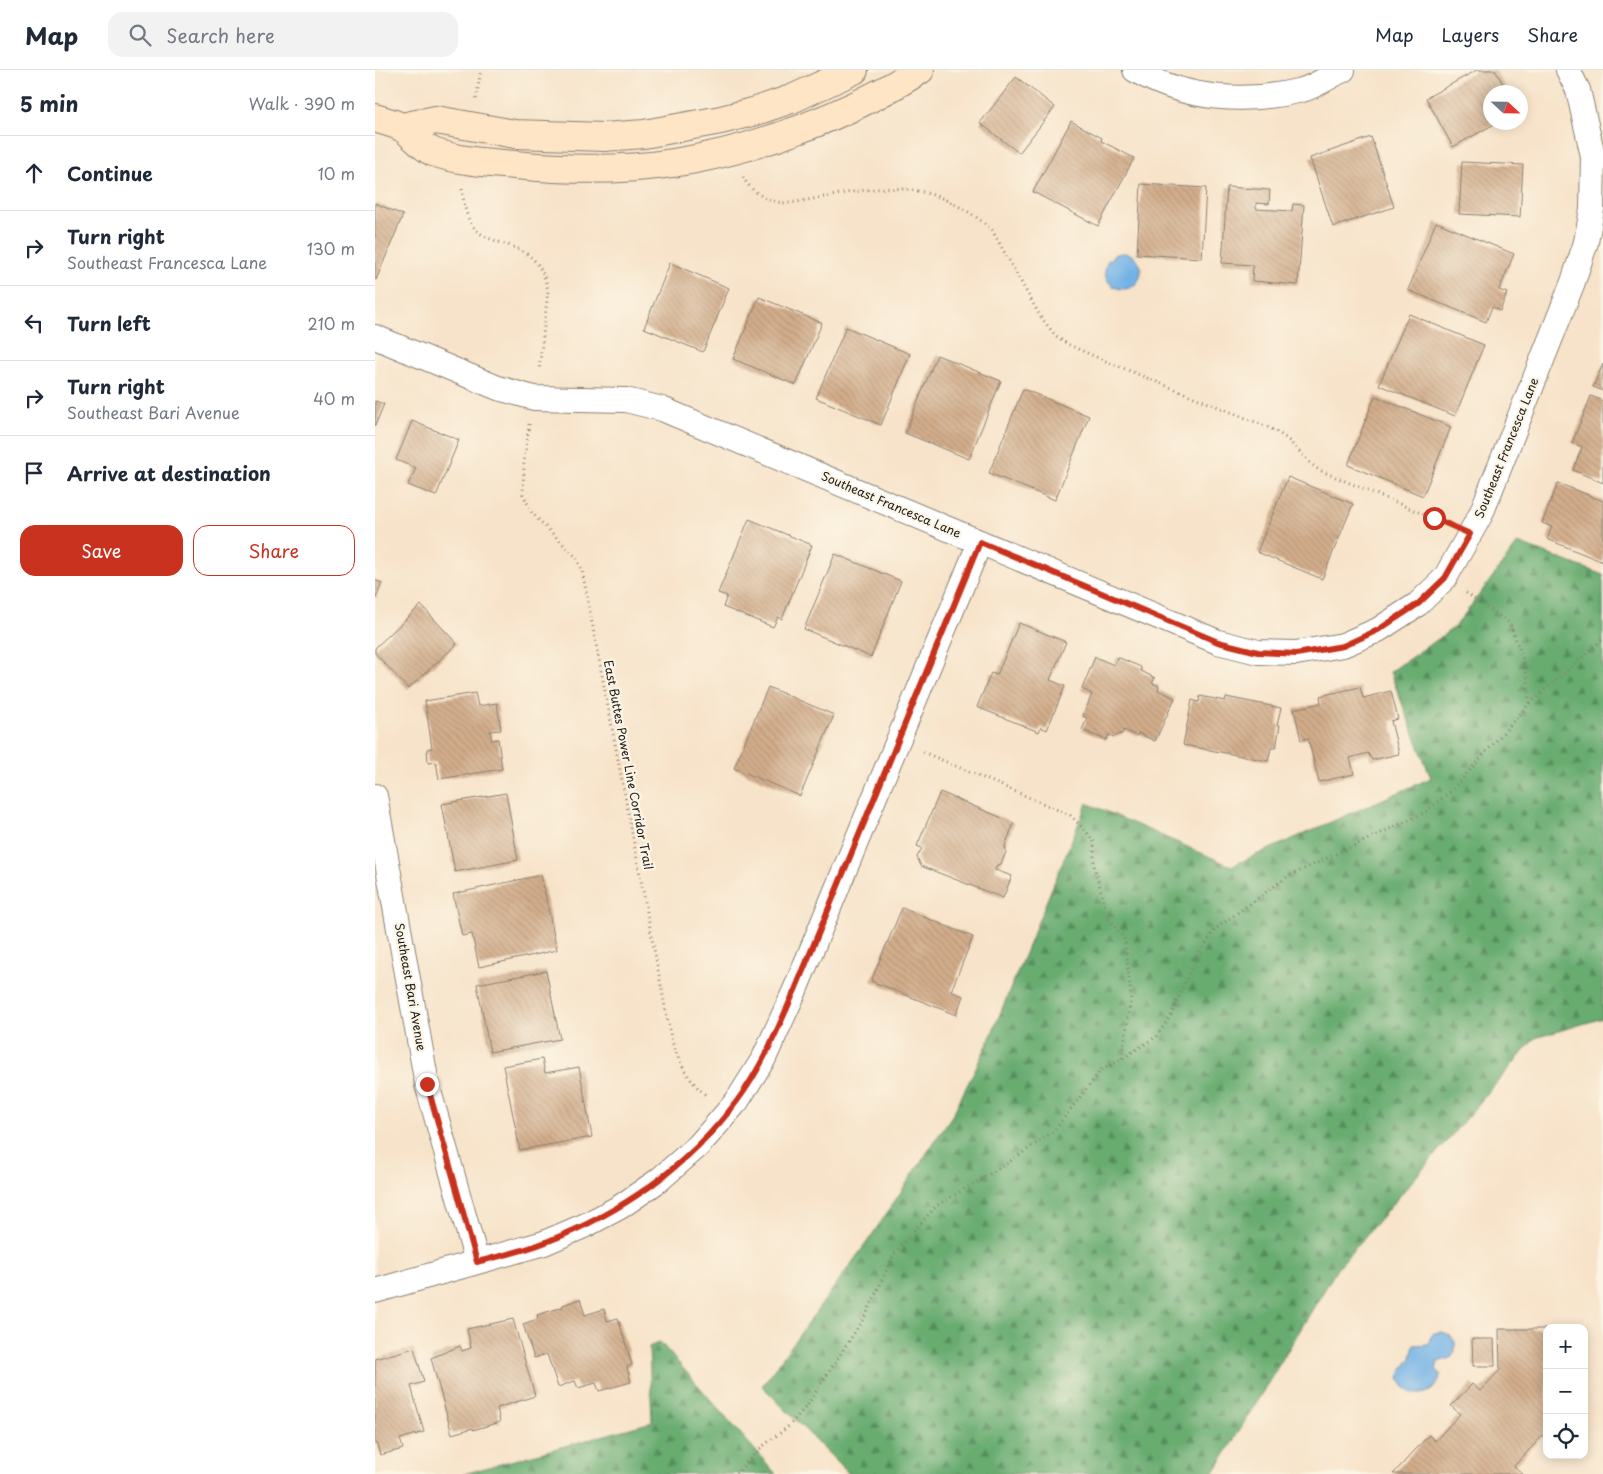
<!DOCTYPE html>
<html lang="en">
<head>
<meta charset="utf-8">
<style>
  body { margin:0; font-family:"Playpen Sans",sans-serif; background:#f2f2f3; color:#1f2937 }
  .controls { position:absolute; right:15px; bottom:15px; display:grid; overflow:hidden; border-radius:10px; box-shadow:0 2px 12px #0003 }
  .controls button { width:45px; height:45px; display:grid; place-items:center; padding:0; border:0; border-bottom:1px solid #e0e1e3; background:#fff; color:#1f2937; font:25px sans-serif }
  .compass { position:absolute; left:1108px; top:15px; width:45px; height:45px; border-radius:50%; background:#fff; box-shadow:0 2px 12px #0003; rotate:112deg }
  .stop { position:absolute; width:15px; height:15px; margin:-11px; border:4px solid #c8321e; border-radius:50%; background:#fff }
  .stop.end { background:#c8321e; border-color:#fff; box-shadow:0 1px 5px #0008 }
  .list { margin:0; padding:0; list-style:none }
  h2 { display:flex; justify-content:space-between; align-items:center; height:65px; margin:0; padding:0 20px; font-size:21px }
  h2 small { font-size:16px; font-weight:400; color:#747a83 }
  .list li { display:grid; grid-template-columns:32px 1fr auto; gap:15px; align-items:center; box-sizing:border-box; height:75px; padding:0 20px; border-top:1px solid #e0e1e3 }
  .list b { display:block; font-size:19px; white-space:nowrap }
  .list p { margin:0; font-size:16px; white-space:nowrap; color:#747a83 }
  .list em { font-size:16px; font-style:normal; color:#747a83 }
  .actions { display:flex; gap:10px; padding:15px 20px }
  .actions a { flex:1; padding:11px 0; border:1px solid #c8321e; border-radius:15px; text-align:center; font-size:18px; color:#c8321e }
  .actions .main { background:#c8321e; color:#fff }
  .icon { flex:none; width:28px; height:28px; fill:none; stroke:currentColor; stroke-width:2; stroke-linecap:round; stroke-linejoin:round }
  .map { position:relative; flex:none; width:1228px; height:1404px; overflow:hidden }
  header { display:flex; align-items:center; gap:30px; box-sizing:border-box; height:70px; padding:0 25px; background:#fff; border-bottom:1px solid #e0e1e3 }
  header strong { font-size:24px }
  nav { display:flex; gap:28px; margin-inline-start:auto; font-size:18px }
  .search { width:350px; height:45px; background:#f2f2f3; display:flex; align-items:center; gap:12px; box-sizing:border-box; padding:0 18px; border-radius:15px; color:#747a83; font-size:19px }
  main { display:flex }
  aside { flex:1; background:#fff }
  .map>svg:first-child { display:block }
  .forest { fill:url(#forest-firs); stroke:#426446 }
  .water { fill:#73b2e6; stroke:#486781 }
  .building { fill:url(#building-back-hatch) }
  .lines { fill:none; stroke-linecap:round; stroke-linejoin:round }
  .minor-casing { stroke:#8a8072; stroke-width:26 }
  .secondary-casing { stroke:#8a8072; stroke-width:30 }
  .path { stroke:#8a8072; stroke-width:3; stroke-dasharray:1 4; stroke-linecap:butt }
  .minor { stroke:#fff; stroke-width:24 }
  .secondary { stroke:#fde5c5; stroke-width:28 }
  .route { stroke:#c8321e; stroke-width:6 }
  .labels { text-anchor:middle; stroke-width:4.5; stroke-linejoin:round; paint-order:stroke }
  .street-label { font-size:12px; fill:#1c1c1c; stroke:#fcf5e5 }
</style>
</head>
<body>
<header>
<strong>Map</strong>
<div class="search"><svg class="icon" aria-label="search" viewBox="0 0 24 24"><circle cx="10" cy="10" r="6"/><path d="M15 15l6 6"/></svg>Search here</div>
<nav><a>Map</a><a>Layers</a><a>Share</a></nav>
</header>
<main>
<aside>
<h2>5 min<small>Walk · 390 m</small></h2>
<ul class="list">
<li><svg class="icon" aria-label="ahead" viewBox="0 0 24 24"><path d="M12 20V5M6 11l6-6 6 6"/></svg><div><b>Continue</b></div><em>10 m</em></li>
<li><svg class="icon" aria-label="right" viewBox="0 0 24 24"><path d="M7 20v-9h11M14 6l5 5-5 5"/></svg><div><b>Turn right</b><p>Southeast Francesca Lane</p></div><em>130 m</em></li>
<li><svg class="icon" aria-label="left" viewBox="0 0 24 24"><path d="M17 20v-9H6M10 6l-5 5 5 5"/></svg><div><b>Turn left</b></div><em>210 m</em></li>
<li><svg class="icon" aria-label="right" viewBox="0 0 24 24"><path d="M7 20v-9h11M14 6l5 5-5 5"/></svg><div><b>Turn right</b><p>Southeast Bari Avenue</p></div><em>40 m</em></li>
<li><svg class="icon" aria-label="arrive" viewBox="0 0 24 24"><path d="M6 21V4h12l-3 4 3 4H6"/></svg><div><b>Arrive at destination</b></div></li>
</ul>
<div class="actions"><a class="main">Save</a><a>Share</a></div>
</aside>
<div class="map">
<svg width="1228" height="1404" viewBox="0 0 1228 1404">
  <defs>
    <pattern id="forest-firs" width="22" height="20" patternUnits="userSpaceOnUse" patternTransform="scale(1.25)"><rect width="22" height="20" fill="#68ac70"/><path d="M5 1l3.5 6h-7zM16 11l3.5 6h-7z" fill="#558b5b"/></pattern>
    <pattern id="building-back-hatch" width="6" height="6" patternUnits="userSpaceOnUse" patternTransform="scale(1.25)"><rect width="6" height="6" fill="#d2ad8b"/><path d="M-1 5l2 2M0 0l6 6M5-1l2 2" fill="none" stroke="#b49477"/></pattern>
  </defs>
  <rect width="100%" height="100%" fill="#fcf5e5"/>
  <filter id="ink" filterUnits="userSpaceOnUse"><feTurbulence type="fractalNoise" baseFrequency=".02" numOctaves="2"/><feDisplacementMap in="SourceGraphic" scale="10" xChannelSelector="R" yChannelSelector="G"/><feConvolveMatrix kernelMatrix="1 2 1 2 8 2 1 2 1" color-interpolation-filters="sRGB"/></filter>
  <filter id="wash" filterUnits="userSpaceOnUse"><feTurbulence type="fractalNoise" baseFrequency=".0096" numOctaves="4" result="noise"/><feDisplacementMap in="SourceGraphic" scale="20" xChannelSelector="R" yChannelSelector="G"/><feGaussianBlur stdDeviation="1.12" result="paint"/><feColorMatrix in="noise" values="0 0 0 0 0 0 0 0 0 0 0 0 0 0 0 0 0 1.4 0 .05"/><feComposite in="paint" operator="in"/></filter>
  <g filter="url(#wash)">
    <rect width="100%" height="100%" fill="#f7e3c9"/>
    <path class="forest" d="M1143,473L1228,505V948L1160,968L962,1199L838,1404H474L387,1316L495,1168L578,1044L613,973L712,733L856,796L1056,708L1015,602L1080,557Z
      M285,1272L401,1404H89L277,1352L274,1277Z"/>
    <path class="water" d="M730 201a18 18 0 1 1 36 0a18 18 0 1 1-36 0Z
      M1068,1262L1076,1266L1080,1272V1281L1075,1288L1063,1292L1061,1299L1066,1304C1061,1328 1032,1332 1024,1308L1027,1300L1036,1288L1039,1275L1054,1274L1055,1268L1059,1263Z"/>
    <g id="blocks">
      <path class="building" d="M1102,0H1120L1131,19L1125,22H1116V52H1123L1078,77L1051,28Z
        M641,7L680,37L644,83L605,53Z
        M696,51L727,68L726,71L759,88L723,156L658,122Z
        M996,67L1019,137L958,157L935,88Z
        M1087,92L1148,95L1145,147L1084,144Z
        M766,114L831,118L827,188L762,184Z
        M852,117L895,120L894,134L881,133V139L917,141L918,134L929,135L923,215L877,211L878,195L847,193Z
        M0,133L28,145L1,210L0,209Z
        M1061,152L1139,184L1124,220L1132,223L1125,241L1117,237L1111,252L1033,220Z
        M295,193L354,218L328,282L269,258Z
        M384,227L447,253L421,315L358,289Z
        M1034,244L1109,275L1080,346L1004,315Z
        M471,257L535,284L506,355L441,328Z
        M562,285L626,311L594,389L530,363Z
        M1228,294V321L1218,317Z
        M648,319L714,346L680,430L614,403Z
        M1000,326L1076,357L1048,426L973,395Z
        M1216,326L1228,331V413L1198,400L1207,377L1197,373Z
        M0,331L9,334L0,356Z
        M37,351L84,370L61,426L33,415L41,398L21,390Z
        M913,407L978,434L947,509L882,482Z
        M1183,413L1228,431V492L1172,469L1177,457L1167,453Z
        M374,449L437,475L407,549L403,547L398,557L348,537L352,526L343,523Z
        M460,484L526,511L496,587L429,559Z
        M0,510L7,513L0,530Z
        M46,535L82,574L33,619L0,583V578Z
        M644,553L691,572L675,610L690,616L672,660L666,657L664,662L602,637L616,603L622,605Z
        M720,587L739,595L742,587L766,597V601L780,608L777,613L784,616L783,620L800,628L780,671L763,663L762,666L749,660L748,663L739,667L734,665L731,670L707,660L712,648L708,646L717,624L707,619Z
        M393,617L459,645L425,726L359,698Z
        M985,617L988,628L1016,621L1023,649L1016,651L1024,684L997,690L993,683L975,688L979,704L944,712L933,668L926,670L919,639L946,633L945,626Z
        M100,623L103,636L122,633L126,660L115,661L117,670L123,669L127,699L64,709L61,692L53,693L52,679L57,678L50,631Z
        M825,626L850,631L851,627L906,638L902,655H905L901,678H896L893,691L808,675L817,630L824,632Z
        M565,722L639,753L630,776L631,782L626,794L622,795L620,800L637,806L628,828L546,796L542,787L547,778L542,776Z
        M131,723L143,790L80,802L67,734Z
        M166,805L182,880L104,897L97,864L87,866L78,824Z
        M527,838L598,867L576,921L588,926L581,945L496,911Z
        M171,901L185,969L115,982L102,914Z
        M167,989L170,1003L204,997L217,1067L145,1080L128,996Z
        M205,1229L210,1245L229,1239L232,1251L243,1248L257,1295L252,1297L256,1312L224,1321L221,1313L203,1318L200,1311L183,1317L172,1284L159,1288L148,1254L163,1249L162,1245L188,1237V1235Z
        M138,1249L160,1326L122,1338L125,1352L98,1360V1358L77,1364L56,1288L85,1276L87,1281L96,1278L92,1259Z
        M1124,1259H1170L1172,1283V1361L1139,1396L1148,1404H1018L1054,1365L1060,1371L1085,1344L1076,1336L1097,1314L1105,1321L1125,1300Z
        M1097,1269H1119L1120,1296H1098Z
        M39,1278L49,1312L36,1316L49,1362L25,1369L28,1379L5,1385L2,1374H0V1289Z"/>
    </g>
  </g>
  <g filter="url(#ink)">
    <use href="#blocks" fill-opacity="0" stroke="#8a8072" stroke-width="1"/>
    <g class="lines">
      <defs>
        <path id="minor" d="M760,0C810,30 871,34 927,20C941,16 955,6 968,0
          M0,267L123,318L159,328L251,330L287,339L843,572L883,582L921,583L968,575L1003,560L1043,534L1070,508L1106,444L1198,212L1211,172L1217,139L1218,86L1203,20L1193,0
          M0,726L52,1014L102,1192
          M0,1221L169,1173L211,1155L245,1137L284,1110L324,1075L362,1031L389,988L420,920L605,472"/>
        <path id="secondary" d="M0,48C9,51 20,53 28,58C38,65 47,77 58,82C83,91 113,93 140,95C192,100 246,101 298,93C382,80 474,45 545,0
          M27,57L61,50L140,64L229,67L269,64L346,50L381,41L419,28L479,0"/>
      </defs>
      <use href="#minor" class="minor-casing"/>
      <use href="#secondary" class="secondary-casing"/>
      <path class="path" d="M101,29L106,0
        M368,107C376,122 394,133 412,133C420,133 430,130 438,129C468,124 499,116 529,119C560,121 594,139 617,160L665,246L680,265L692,274L728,290L888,355C899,360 910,366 918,375C927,384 934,393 944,400L1072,454
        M87,119C89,131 90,146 98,156C104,165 115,169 124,172C153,181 167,190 173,221L164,301
        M154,354L149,394L148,424L157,443L201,487L207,500L296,968C303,991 313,1011 332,1026
        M1091,523L1135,553L1147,587L1153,609L1154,634
        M548,682L695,745L711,761L719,772V795L733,848L750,870L756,927L747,989
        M361,1404L383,1380L414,1356L433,1334L491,1245L519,1184L561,1136L628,1096L678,1062L726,1000L747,989L782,966L796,945L819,892L840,859L912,807L1049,743L1076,721L1154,634L1228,569"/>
      <use href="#minor" class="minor"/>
      <use href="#secondary" class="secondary"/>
    </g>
  </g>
  <g class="lines" filter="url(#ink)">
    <path class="route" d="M52,1014L102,1192C125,1186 149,1181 171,1172C246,1143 314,1096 362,1031C387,998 403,958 420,920L605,472L843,572L883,582L921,584L968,576L1003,560L1043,534L1070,508L1095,464L1059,448"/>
  </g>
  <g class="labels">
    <g class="street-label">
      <text transform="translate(1132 378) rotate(-68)" y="4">Southeast Francesca Lane</text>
      <text transform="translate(516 435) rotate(23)" y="4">Southeast Francesca Lane</text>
      <text transform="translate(253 695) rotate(79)" y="4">East Buttes Power Line Corridor Trail</text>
      <text transform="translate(35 917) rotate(80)" y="4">Southeast Bari Avenue</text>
    </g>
  </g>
</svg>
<div class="controls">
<button>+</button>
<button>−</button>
<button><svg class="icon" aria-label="locate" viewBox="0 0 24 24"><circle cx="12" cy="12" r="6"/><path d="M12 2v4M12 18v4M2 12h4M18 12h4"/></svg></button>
</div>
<svg class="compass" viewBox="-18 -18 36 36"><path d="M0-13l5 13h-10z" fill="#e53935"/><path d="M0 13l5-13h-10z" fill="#747a83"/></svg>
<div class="stop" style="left:1059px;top:448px"></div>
<div class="stop end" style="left:52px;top:1014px"></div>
</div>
</main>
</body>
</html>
